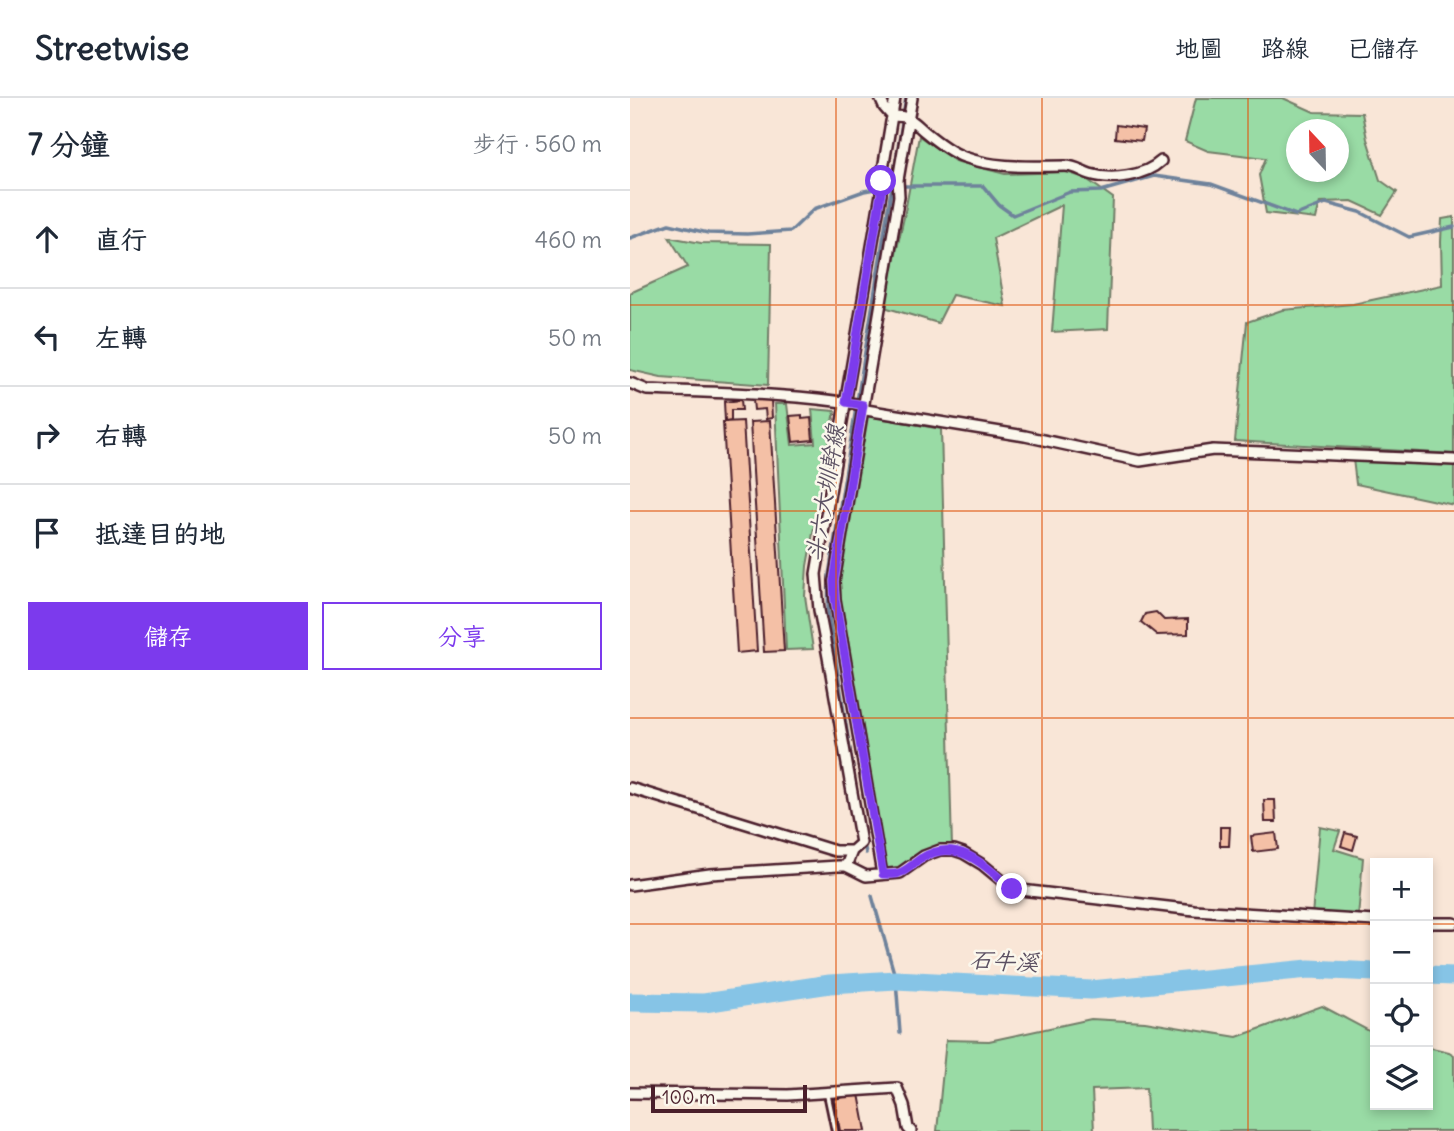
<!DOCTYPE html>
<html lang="zh-TW">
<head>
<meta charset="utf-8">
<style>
  body { margin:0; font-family:Delius,"LXGW WenKai TC",sans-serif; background:#f2f2f3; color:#1f2937 }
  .controls { position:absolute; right:21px; bottom:21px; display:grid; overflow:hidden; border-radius:0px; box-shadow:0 4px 10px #0003 }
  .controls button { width:63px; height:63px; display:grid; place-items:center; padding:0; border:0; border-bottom:2px solid #e0e1e3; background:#fff; color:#1f2937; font:35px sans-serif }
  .compass { position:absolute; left:656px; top:21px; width:63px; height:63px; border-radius:50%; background:#fff; box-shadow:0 4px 10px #0003; rotate:338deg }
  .scale { position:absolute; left:21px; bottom:18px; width:156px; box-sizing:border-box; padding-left:7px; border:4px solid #4a1f2b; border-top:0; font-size:19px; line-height:24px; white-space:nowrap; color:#4a1f2b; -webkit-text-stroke:5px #fbf7ec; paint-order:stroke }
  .stop { position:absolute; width:21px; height:21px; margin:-16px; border:5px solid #7c3aed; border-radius:50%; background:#fff }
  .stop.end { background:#7c3aed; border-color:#fff; box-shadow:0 2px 7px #0008 }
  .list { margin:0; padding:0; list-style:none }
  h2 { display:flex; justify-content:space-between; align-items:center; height:91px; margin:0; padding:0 28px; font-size:30px }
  h2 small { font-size:23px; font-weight:400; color:#747a83 }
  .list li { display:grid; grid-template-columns:46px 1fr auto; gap:21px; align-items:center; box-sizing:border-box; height:98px; padding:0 28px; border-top:2px solid #e0e1e3 }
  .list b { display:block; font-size:26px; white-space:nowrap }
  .list em { font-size:23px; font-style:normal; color:#747a83 }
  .actions { display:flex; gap:14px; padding:21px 28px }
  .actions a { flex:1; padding:16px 0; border:2px solid #7c3aed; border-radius:0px; text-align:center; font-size:24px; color:#7c3aed }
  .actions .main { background:#7c3aed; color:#fff }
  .icon { flex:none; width:38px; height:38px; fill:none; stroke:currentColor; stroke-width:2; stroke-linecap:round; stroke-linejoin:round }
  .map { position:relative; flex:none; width:824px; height:1033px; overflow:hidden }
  header { display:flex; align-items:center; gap:42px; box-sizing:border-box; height:98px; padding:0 35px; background:#fff; border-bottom:2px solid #e0e1e3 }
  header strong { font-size:33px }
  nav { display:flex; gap:38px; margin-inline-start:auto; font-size:24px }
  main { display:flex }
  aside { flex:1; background:#fff }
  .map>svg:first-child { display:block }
  .green { fill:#99dba5; stroke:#727d68; stroke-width:2; fill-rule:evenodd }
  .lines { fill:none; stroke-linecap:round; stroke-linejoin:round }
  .stream { stroke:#6e829b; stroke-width:3.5 }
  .river { stroke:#86c4e6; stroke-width:19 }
  .building { fill:#f4c0a6; stroke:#4a1f2b; stroke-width:2 }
  .service-casing { stroke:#4a1f2b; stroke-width:10 }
  .minor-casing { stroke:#4a1f2b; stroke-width:14 }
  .service { stroke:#fbf7ec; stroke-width:4.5 }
  .minor { stroke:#fbf7ec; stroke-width:9 }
  .route { stroke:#7c3aed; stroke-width:9 }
  .grid { fill:none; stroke:#e0560e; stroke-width:2; stroke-opacity:0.55 }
  .labels { text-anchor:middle; stroke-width:5; stroke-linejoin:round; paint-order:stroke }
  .water-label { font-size:23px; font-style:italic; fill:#5c5163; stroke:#fbf7ec }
</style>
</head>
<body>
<header>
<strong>Streetwise</strong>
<nav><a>地圖</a><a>路線</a><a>已儲存</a></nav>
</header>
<main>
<aside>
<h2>7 分鐘<small>步行 · 560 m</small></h2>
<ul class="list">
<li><svg class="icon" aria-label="ahead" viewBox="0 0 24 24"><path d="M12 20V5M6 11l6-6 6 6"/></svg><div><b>直行</b></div><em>460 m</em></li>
<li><svg class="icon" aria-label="left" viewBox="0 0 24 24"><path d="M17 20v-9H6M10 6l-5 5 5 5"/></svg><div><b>左轉</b></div><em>50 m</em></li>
<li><svg class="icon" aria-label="right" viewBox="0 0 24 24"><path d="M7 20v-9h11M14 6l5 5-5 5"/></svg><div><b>右轉</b></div><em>50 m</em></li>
<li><svg class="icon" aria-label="arrive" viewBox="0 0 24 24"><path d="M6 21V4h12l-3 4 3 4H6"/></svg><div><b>抵達目的地</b></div></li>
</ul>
<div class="actions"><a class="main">儲存</a><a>分享</a></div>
</aside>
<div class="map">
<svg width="824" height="1033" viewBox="0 0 824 1033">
  <rect width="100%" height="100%" fill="#f9e6d7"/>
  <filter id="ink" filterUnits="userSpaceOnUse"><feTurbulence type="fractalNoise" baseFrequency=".0143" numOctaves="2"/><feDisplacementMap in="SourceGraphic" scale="14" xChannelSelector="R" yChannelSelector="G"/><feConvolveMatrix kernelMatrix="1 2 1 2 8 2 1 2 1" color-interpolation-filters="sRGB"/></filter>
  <g filter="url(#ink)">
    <path class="green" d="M566,0H653L684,14L732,15L737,41L750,82L767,94L752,117L722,103L690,104L686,121L636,115L629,77L636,60L578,53L555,43ZM666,32H708V74H666Z
      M289,38L325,63L375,76L436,74L455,80L483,100L478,231L422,234L432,107L363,140L375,208L322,197L308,225L254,209L274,119Z
      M824,119V356L605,343L617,224L652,212L723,206L812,187L811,144L812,121Z
      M39,139L71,145L141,146L138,287L31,279L0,272V195L58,169Z
      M145,306H157L162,347L185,345L182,311L205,313L177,468L175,498L183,551L156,552Z
      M233,317L311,331L322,750L286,761L271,777L253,776L235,642L209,507V474Z
      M723,361L824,367V407L726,386Z
      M690,729L710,733L704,751L733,760L728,820L682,817Z
      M692,908L745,936V1007H798V949L819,954L824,957V1033H518L516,990L462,992L464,1033H307L316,942L359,943L461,921L515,924L607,939Z"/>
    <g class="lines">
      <path class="stream" d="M0,140L39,126L78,135L117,136L161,133L184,111L234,93L262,88H353L369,107L383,117L440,94L471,93L524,78L581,86L666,117L696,105L730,114L779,139L824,129
        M226,690L198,513L199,477L276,0
        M234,746L236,755
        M242,798L266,882L270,935"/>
      <path class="river" d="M798,877L824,878
        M0,904L74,905L200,886L266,882L461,892L679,871L745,874"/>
    </g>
    <path class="building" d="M486,27L514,31L512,43L485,40Z
      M141,301L142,320L136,321L135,311L124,312L123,302Z
      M111,302L112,312H101V322L95,323L94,304Z
      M172,317V321L181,320L183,342L163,344L160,318Z
      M113,323L127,553L107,555L93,324Z
      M140,323L154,553L134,554L120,324Z
      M526,514L534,522L558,521V536L527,537L511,524L515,516Z
      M634,702H645L646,724H635Z
      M590,729H600L599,748H590Z
      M646,735L648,751L623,754L621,738Z
      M715,735L727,738L723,752L711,748Z
      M229,996L236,1033H210L204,1001Z"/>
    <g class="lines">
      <defs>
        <path id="service" d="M197,995L205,1033"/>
        <path id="minor" d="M250,0L254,9L262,18C266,18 273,18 277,20C283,22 289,29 294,33C306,43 320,54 334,59C367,71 402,68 435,68C446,68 451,73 460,76C482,83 515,78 531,63
          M0,285L17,292C88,295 162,295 233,307L236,312L395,338L510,363L583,352L824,362
          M0,690L205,753H222
          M216,768L222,753L231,745L198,559L189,512L186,476L251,96V83L265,0
          M252,776L205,501L204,483L269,98L268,82L282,0
          M0,787L80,776L208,768H216L236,778L270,775L294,758L310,752H324L333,755L353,767L382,791L564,812L745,823
          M798,825H824
          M0,995L158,997L267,990L274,1007L278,1030L281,1033"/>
      </defs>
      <use href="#service" class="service-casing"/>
      <use href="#minor" class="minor-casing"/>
      <use href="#service" class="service"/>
      <use href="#minor" class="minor"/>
    </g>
  </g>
  <g class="lines" filter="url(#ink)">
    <path class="route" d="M251,83V96L216,304L233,307L204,483L205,501L253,776C257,776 264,777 269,775C277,773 285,764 292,760C328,738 356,769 382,791"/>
  </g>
  <path class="grid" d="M206,0V1033M412,0V1033M618,0V1033M0,207H824M0,413H824M0,620H824M0,826H745M798,826H824"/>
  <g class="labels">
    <g class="water-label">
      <text transform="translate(195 395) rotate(-81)" y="8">斗六大圳幹線</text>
      <text transform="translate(374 863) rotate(3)" y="8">石牛溪</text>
    </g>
  </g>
</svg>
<div class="controls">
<button>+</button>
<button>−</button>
<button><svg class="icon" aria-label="locate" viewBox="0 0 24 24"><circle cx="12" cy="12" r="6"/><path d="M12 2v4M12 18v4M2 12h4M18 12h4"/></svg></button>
<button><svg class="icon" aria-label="layers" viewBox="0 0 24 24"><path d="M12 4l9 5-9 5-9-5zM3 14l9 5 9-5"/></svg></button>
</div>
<svg class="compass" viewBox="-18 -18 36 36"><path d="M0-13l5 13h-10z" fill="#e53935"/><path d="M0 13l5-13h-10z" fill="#747a83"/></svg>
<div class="scale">100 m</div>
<div class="stop" style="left:251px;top:83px"></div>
<div class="stop end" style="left:382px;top:791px"></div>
</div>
</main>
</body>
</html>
